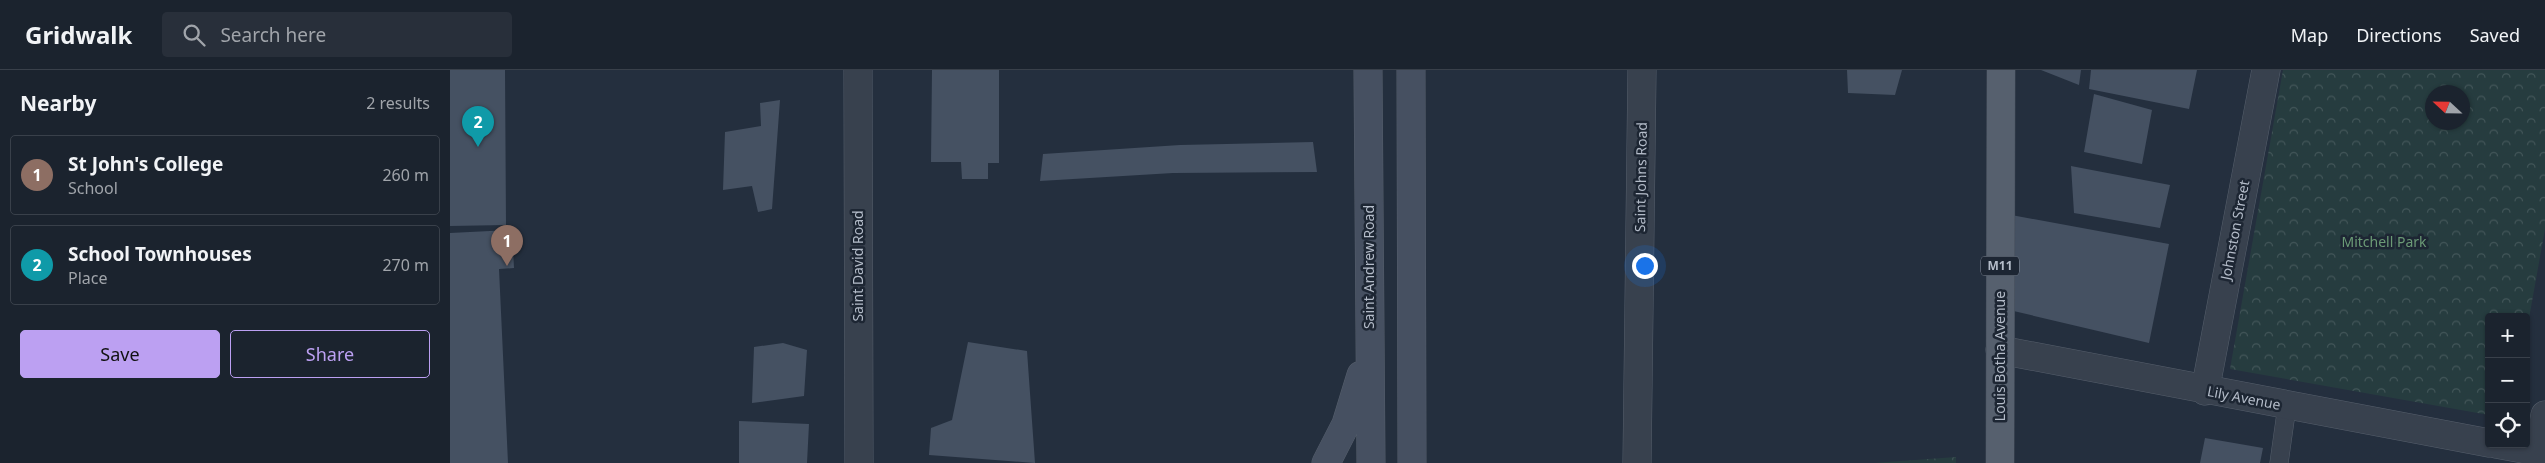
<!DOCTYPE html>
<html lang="en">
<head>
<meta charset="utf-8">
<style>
  body { margin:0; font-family:"Noto Sans",sans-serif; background:#282f3a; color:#f1f3f6 }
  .controls { position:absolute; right:15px; bottom:15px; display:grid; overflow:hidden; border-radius:5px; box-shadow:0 1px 4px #0004 }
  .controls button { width:45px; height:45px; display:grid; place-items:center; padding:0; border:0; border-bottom:1px solid #39404a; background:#1b232e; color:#f1f3f6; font:25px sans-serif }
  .compass { position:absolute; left:1975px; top:15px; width:45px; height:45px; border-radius:50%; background:#1b232e; box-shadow:0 1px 4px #0004; rotate:292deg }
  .you { position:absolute; left:1194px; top:195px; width:18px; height:18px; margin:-12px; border:4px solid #fff; border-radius:50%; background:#1a73e8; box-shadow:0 0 0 8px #1a73e833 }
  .badge { display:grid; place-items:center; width:32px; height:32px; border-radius:50%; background:#bca0f2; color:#fff; font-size:16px; font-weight:700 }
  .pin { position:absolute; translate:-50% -41px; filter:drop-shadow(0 1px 2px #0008) }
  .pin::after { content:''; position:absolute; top:26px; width:18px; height:15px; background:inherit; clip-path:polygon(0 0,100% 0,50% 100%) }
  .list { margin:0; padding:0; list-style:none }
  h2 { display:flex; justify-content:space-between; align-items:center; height:65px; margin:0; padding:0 20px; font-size:21px }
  h2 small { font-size:16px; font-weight:400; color:#a0a4aa }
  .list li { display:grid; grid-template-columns:32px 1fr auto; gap:15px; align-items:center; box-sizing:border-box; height:80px; margin:0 10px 10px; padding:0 10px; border:1px solid #39404a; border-radius:5px }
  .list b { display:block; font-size:19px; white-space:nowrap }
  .list p { margin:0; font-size:16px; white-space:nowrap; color:#a0a4aa }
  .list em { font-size:16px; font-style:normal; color:#a0a4aa }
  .actions { display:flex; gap:10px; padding:15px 20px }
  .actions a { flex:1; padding:11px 0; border:1px solid #bca0f2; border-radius:5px; text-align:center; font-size:18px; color:#bca0f2 }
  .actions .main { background:#bca0f2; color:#111 }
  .icon { flex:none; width:28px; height:28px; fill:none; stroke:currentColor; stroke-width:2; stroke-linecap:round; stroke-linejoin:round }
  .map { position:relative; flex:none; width:2095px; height:393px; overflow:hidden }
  header { display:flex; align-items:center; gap:30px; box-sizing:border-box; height:70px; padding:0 25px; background:#1b232e; border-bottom:1px solid #39404a }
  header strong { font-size:24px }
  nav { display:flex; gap:28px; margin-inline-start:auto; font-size:18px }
  .search { width:350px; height:45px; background:#282f3a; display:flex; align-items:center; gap:12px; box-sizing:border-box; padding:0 18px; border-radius:5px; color:#a0a4aa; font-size:19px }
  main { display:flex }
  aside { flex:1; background:#1b232e }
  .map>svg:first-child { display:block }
  .park { fill:url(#park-crowns); fill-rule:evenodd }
  .building { fill:#455162 }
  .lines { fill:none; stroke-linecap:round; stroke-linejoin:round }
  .lane-casing { stroke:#565f6c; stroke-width:19 }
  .street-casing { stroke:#565f6c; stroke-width:29 }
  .secondary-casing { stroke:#565f6c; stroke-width:29 }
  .primary-casing { stroke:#414a57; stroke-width:29 }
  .lane { stroke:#38414e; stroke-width:18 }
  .street { stroke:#38414e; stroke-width:28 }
  .secondary { stroke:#465061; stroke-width:28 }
  .primary { stroke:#56606e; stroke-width:28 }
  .labels { text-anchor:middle; stroke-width:5; stroke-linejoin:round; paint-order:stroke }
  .shield { fill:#1d2633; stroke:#878f9c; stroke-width:1 }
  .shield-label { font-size:12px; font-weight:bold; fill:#b4bcc9 }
  .street-label { font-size:14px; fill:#b4bcc9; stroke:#1d2633 }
  .park-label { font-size:14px; fill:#6b9a76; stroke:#1d2633 }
</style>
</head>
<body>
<header>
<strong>Gridwalk</strong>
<div class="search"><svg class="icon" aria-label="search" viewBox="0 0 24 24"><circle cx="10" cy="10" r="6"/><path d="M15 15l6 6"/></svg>Search here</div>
<nav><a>Map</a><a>Directions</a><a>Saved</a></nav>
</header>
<main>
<aside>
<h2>Nearby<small>2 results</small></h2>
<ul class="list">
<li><span class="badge" style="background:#8d6e63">1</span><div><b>St John's College</b><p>School</p></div><em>260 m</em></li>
<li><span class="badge" style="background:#0f9aa8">2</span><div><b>School Townhouses</b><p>Place</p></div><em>270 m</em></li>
</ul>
<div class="actions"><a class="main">Save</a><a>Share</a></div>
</aside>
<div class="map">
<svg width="2095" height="393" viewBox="0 0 2095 393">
  <defs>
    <pattern id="park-crowns" width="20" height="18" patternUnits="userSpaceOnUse" patternTransform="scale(1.25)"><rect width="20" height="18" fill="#263c3f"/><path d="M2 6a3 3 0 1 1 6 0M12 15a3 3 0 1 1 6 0" fill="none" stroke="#435659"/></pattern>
  </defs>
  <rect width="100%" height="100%" fill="#242f3e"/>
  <path class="park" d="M1833,0H2095V159L2076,265V247H2039V345L1780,299ZM1982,22H2012V52H1982Z
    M1506,387V393H1424Z"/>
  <path class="building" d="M0,0H55L56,155L0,156Z
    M482,0H549V93H538V109H512L511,92H481Z
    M1397,0H1452L1445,25L1398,23Z
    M1591,0H1631L1629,15Z
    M1641,0H1747L1739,39L1639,19Z
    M1644,24L1702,40L1692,94L1634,82Z
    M330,30L322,139L308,142L302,116L273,120L275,62L311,56L310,33Z
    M863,72L867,102L723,103L590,111L593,84L730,75Z
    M1621,96L1720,115L1710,158L1624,143Z
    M1556,144L1719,174L1699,273L1555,239Z
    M62,160L64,198L49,199L58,393H0V163Z
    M518,272L577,281L585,393L479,385L481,358L502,350Z
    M333,273L357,280L354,326L302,333L304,277Z
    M289,351L359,354L357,393H289Z
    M1755,368L1813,378L1810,393H1750Z"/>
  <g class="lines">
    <defs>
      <path id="lane" d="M1829,393L1837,336"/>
      <path id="street" d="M408,0L409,393
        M1550,280L2039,373
        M1755,321L1816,0
        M2046,374L2095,383
        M1187,393L1192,0
        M2086,393L2095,345"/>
      <path id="secondary" d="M918,0L921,393
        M961,0L962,393
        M876,393L896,354L911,305"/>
      <path id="primary" d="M1550,393L1551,0"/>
    </defs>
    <use href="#lane" class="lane-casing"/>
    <use href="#street" class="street-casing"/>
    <use href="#secondary" class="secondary-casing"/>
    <use href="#primary" class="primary-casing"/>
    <use href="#lane" class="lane"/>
    <use href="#street" class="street"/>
    <use href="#secondary" class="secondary"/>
    <use href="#primary" class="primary"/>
  </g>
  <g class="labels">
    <rect class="shield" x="1531" y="186.5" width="38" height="19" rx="4"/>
    <g class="shield-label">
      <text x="1550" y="200">M11</text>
    </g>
    <g class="street-label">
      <text transform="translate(1191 107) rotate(-89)" y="5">Saint Johns Road</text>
      <text transform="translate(1785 160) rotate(-79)" y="5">Johnston Street</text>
      <text transform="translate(408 196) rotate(-90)" y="5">Saint David Road</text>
      <text transform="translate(919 197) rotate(-90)" y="5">Saint Andrew Road</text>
      <text transform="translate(1550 286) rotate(-90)" y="5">Louis Botha Avenue</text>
      <text transform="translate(1794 328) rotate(11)" y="5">Lily Avenue</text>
    </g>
    <g class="park-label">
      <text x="1934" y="177">Mitchell Park</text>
    </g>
  </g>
</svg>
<div class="controls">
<button>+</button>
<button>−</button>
<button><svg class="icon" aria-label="locate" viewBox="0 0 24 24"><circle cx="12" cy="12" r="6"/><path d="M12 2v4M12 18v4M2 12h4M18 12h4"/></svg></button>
</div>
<svg class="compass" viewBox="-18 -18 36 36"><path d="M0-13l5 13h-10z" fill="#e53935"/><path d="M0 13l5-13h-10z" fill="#a0a4aa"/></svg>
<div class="you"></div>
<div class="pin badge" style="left:57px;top:196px;background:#8d6e63">1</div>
<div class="pin badge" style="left:28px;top:77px;background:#0f9aa8">2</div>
</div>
</main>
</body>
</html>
